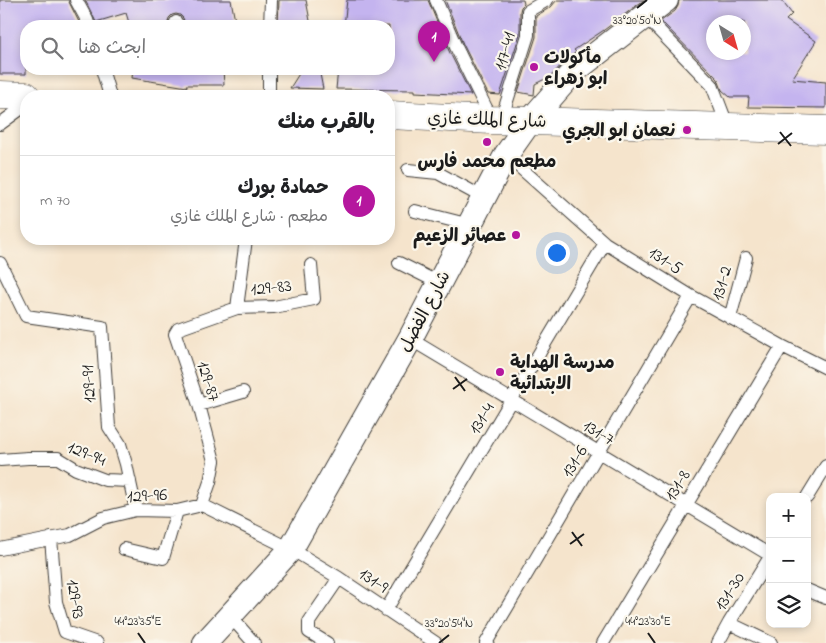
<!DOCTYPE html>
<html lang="ar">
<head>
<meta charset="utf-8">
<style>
  body { margin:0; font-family:"Indie Flower","Playpen Sans Arabic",sans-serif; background:#f6f6f6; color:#202124; direction:rtl }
  .controls { position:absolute; right:15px; bottom:15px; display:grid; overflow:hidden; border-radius:10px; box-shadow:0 2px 8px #0003 }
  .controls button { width:45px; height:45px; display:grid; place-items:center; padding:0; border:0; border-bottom:1px solid #e0e0e0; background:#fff; color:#202124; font:25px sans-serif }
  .compass { position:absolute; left:706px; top:15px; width:45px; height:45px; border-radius:50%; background:#fff; box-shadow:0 2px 8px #0003; rotate:143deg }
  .you { position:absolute; left:556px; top:252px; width:18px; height:18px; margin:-12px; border:4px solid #fff; border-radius:50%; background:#1a73e8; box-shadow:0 0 0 8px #1a73e833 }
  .badge { display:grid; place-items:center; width:32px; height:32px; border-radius:50%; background:#b5179e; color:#fff; font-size:16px; font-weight:700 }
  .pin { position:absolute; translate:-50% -41px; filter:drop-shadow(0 1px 2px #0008) }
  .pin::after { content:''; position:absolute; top:26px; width:18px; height:15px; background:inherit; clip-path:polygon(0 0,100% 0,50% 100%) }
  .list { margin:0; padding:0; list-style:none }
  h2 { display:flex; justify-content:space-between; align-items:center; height:65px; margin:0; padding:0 20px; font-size:21px }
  h2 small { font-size:16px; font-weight:400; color:#757577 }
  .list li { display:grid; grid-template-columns:32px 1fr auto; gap:15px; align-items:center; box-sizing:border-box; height:90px; padding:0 20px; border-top:1px solid #e0e0e0 }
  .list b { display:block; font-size:19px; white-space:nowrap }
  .list p { margin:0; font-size:16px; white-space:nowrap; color:#757577 }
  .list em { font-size:16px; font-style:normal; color:#757577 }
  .icon { flex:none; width:28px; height:28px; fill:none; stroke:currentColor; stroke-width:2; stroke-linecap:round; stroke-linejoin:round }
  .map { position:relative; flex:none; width:826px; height:643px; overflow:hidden; direction:ltr }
  .search { position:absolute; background:#fff; box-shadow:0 2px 8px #0003; left:20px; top:20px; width:375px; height:55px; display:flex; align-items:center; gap:12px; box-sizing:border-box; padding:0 18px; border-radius:20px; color:#757577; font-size:19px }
  .panel { position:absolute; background:#fff; box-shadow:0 2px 8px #0003; left:20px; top:90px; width:375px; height:155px; border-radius:20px; direction:rtl }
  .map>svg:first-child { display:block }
  .building { fill:#c4b4ef; fill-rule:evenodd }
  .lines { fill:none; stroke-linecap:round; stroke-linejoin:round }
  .service-casing { stroke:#3d3a36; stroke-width:14 }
  .minor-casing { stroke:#3d3a36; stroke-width:26 }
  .tertiary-casing { stroke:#3d3a36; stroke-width:29 }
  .service { stroke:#fff; stroke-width:12 }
  .minor { stroke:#fff; stroke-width:24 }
  .tertiary { stroke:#fff; stroke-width:28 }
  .ticks { fill:none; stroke:#1c1c1c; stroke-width:2 }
  .poi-dot { fill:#b5179e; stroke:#fbf7ec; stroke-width:2 }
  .labels { text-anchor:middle; stroke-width:4.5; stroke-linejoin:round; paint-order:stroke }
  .street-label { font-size:18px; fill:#1c1c1c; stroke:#fbf7ec }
  .poi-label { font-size:18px; font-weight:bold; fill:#1c1c1c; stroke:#fbf7ec; text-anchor:start }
  .ticks-label { font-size:12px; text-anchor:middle; fill:#1c1c1c; stroke:#fbf7ec; stroke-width:4.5; stroke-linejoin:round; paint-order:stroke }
</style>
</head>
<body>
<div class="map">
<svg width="826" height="643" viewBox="0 0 826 643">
  <rect width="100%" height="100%" fill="#fbf7ec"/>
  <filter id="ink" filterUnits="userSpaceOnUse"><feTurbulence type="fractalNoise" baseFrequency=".02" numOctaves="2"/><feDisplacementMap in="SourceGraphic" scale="10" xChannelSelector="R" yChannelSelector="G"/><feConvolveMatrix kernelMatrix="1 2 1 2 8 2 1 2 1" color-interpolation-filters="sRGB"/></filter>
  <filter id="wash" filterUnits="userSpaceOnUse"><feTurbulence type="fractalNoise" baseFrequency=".0096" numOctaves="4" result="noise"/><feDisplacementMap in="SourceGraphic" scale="20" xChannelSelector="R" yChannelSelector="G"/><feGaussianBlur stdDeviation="1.12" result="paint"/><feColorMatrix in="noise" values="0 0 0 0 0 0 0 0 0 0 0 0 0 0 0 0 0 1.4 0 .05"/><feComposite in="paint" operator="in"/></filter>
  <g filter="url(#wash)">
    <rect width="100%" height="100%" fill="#f5e4cc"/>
    <g id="blocks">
      <path class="building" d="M0,0H68L81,26H26V74H0Z
        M85,0H231L236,26H186L183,18L180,15L176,14L172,15L169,18L168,22L169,26H130L126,13L96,22Z
        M279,0H306L311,26H278Z
        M347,0H428L449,51L471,95L415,92V90L336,89L338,69H389V26H344Z
        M445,0H523L524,4L521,7L520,11V34L500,95L488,94L463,44Z
        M557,0H644L604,30L574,50L576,52L563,63L551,76L535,84L534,95L518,92L536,37V16L551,7Z
        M679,0H781L792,14L786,20L816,41L792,79L826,82V108L748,107L749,97H730L722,90L718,79L661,21L675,11L678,6ZM714,22H744V52H714Z
        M133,69H223L224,85H186L187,87L132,78Z
        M302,69H319L323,89L290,88Z"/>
    </g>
  </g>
  <g filter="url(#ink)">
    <use href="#blocks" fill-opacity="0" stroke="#3d3a36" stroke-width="1"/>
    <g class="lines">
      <defs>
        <path id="service" d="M76,0L87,20L89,26
          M436,0L456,47L492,120
          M645,16L712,85L728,127
          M176,22L178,26
          M270,26L271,0
          M102,69L110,96
          M269,96V69
          M501,120L528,35V11L547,0
          M0,124L26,105
          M506,155L605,243L691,296L782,346L826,368
          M408,170L438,173L484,198
          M415,211L470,225
          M246,239L237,308L274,307L314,299L311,265
          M0,263L26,316L102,327L109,427L120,444L126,464L136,510
          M399,263L439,283
          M730,318L746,258
          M410,339L770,555
          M199,405L243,392
          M0,460L28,458H58L76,469L105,480L130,481
          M807,497L826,466
          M202,505L210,482L214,461L199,405L175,334L178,329L237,308
          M51,538L56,602L65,632L97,643
          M0,549L70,535L103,518L136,510L177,511L202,505L291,549L339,578L436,643
          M124,549L163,558L177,511
          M807,590L826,598
          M386,610L605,243
          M230,616L254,643
          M729,623L771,643
          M327,643L309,632V622L339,578
          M486,643L691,296
          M603,643L782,346
          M718,643L729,623L770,557"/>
        <path id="minor" d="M205,643L291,549L410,339L506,155L530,121L573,72L666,0"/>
        <path id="tertiary" d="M0,95L26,96
          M389,115L492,120L530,121L826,130"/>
      </defs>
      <use href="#service" class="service-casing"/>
      <use href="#minor" class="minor-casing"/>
      <use href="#tertiary" class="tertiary-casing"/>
      <use href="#service" class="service"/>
      <use href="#minor" class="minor"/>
      <use href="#tertiary" class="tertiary"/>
    </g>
  </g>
  <path class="ticks" d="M637,8L647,0M780,132L791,146M778,144L792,133M455,377L465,391M453,389L467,379M572,532L582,546M570,544L584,534M138,633L145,643M648,633L655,643M439,643L449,635"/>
  <g class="poi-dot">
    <circle cx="534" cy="67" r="5"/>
    <circle cx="687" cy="130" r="5"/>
    <circle cx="487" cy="142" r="5"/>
    <circle cx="516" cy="235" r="5"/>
    <circle cx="500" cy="372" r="5"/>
  </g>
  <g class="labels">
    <g class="street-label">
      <text transform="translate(504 51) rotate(-75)" y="6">117-41</text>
      <text transform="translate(487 119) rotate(2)" y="6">شارع الملك غازي</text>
      <text transform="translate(666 260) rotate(32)" y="6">131-5</text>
      <text transform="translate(721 283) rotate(-75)" y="6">131-2</text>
      <text transform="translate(271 287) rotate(-6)" y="6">129-83</text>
      <text transform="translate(424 311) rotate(-62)" y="6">شارع الفضل</text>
      <text transform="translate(209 381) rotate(72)" y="6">129-87</text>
      <text transform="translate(88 384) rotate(-94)" y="6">129-91</text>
      <text transform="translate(481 418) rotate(-59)" y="6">131-4</text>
      <text transform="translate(599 432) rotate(31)" y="6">131-7</text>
      <text transform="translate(87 453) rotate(22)" y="6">129-94</text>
      <text transform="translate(574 461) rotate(-59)" y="6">131-6</text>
      <text transform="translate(677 485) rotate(-59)" y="6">131-8</text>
      <text transform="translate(147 495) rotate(-3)" y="6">129-96</text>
      <text transform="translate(374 580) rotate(34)" y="6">131-9</text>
      <text transform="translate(729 591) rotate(-59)" y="6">131-30</text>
      <text transform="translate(76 599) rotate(80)" y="6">129-93</text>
    </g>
    <g class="poi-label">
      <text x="544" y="63">مأكولات<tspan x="544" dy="21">ابو زهراء</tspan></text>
      <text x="677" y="136" text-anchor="end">نعمان ابو الجري</text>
      <text x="487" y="167" text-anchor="middle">مطعم محمد فارس</text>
      <text x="506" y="241" text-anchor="end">عصائر الزعيم</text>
      <text x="510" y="368">مدرسة الهداية<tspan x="510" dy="21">الابتدائية</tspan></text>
    </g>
  </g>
  <g class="ticks-label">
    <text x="637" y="24">33°20'50"N</text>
    <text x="138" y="625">44°23'35"E</text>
    <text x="648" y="625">44°23'30"E</text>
    <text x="449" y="627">33°20'54"N</text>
  </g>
</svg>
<div class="controls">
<button>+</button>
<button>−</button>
<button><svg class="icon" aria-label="layers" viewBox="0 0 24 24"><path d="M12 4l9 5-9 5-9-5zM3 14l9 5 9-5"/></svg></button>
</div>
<svg class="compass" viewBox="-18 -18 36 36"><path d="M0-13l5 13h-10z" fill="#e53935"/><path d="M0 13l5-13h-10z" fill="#757577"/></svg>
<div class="you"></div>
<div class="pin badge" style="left:434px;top:62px">1</div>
<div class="search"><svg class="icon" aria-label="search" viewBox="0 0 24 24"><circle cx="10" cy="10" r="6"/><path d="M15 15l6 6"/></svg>ابحث هنا</div>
<section class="panel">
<h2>بالقرب منك<small></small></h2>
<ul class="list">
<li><span class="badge">1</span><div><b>حمادة بورك</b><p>مطعم · شارع الملك غازي</p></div><em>70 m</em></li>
</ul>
</section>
</div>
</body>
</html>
